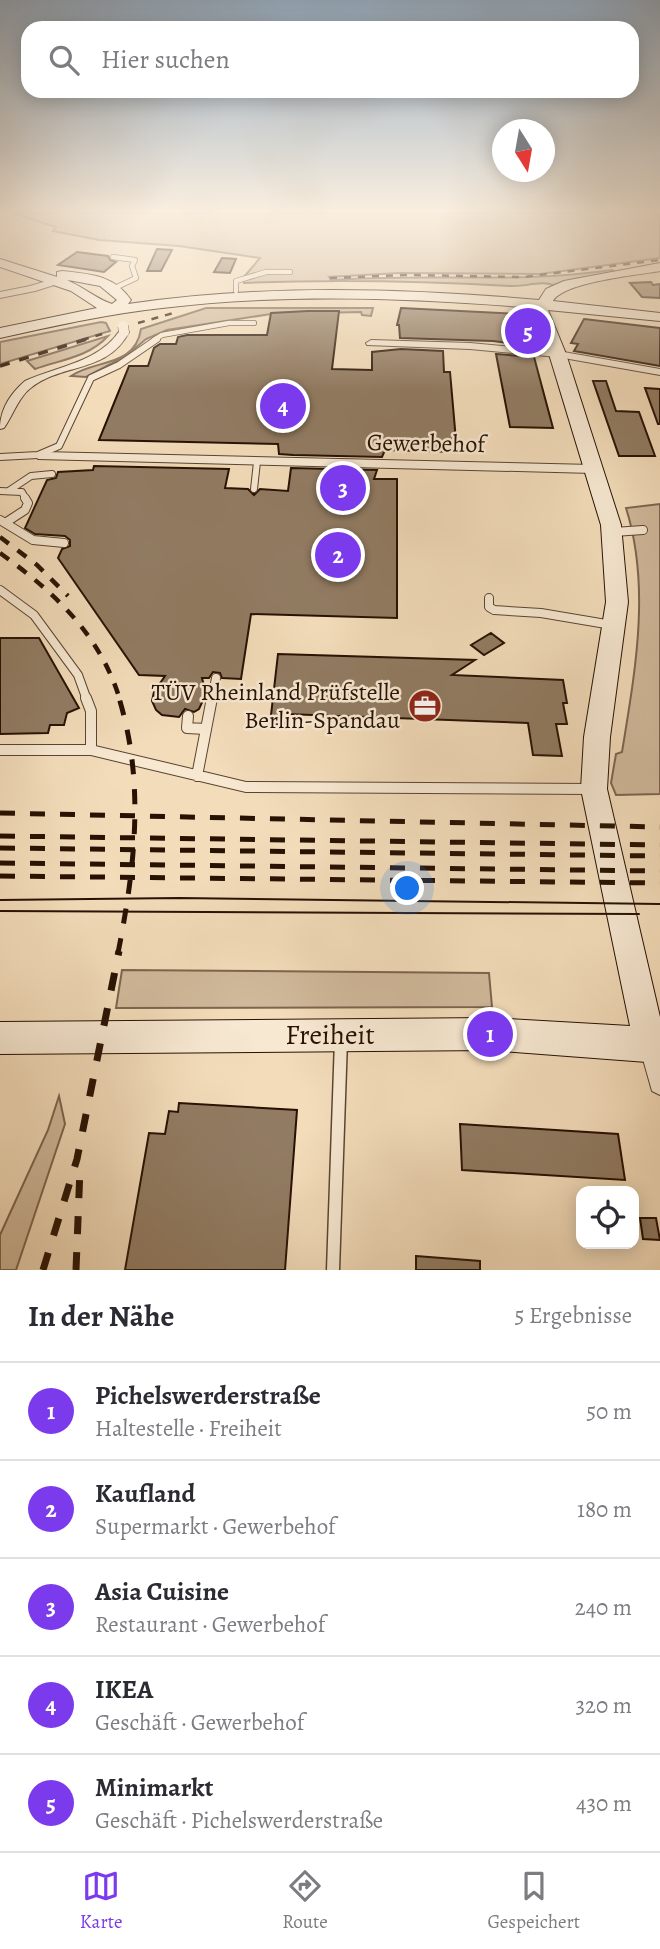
<!DOCTYPE html>
<html lang="de">
<head>
<meta charset="utf-8">
<style>
  body { margin:0; font-family:Alegreya,serif; background:#f2f2f3; color:#2b2b33 }
  .controls { position:absolute; right:21px; bottom:21px; display:grid; overflow:hidden; border-radius:14px; box-shadow:0 4px 18px #0003 }
  .controls button { width:63px; height:63px; display:grid; place-items:center; padding:0; border:0; border-bottom:2px solid #e1e1e2; background:#fff; color:#2b2b33; font:35px sans-serif }
  .compass { position:absolute; left:492px; top:119px; width:63px; height:63px; border-radius:50%; background:#fff; box-shadow:0 4px 18px #0003; rotate:169deg }
  .you { position:absolute; left:408px; top:889px; width:24px; height:24px; margin:-18px; border:5px solid #fff; border-radius:50%; background:#1a73e8; box-shadow:0 0 0 10px #1a73e833 }
  .badge { display:grid; place-items:center; width:46px; height:46px; border-radius:50%; background:#7c3aed; color:#fff; font-size:23px; font-weight:700 }
  .pin { position:absolute; translate:-50% -50%; border:4px solid #fff; box-shadow:0 2px 7px #0006 }
  .list { margin:0; padding:0; list-style:none }
  h2 { display:flex; justify-content:space-between; align-items:center; height:91px; margin:0; padding:0 28px; font-size:30px }
  h2 small { font-size:23px; font-weight:400; color:#7c7c81 }
  .list li { display:grid; grid-template-columns:46px 1fr auto; gap:21px; align-items:center; box-sizing:border-box; height:98px; padding:0 28px; border-top:2px solid #e1e1e2 }
  .list b { display:block; font-size:26px; white-space:nowrap }
  .list p { margin:0; font-size:23px; white-space:nowrap; color:#7c7c81 }
  .list em { font-size:23px; font-style:normal; color:#7c7c81 }
  .icon { flex:none; width:38px; height:38px; fill:none; stroke:currentColor; stroke-width:2; stroke-linecap:round; stroke-linejoin:round }
  .map { position:relative; flex:none; width:660px; height:1270px; overflow:hidden }
  .search { position:absolute; background:#fff; box-shadow:0 4px 18px #0003; left:21px; right:21px; top:21px; height:77px; display:flex; align-items:center; gap:18px; box-sizing:border-box; padding:0 24px; border-radius:21px; color:#7c7c81; font-size:26px }
  .sheet { height:581px; background:#fff }
  nav { display:flex; justify-content:space-around; align-items:center; box-sizing:border-box; height:98px; border-top:2px solid #e1e1e2; background:#fff; font-size:19px; color:#7c7c81 }
  nav a { display:grid; justify-items:center; gap:4px }
  nav .on { color:#7c3aed }
  .map>svg:first-child { display:block }
  .green { fill:#d0b99b; stroke:#7c654f; stroke-width:2 }
  .building { fill:#917b62; stroke:#271103; stroke-width:2 }
  .lines { fill:none; stroke-linecap:round; stroke-linejoin:round }
  .lane-far4-casing { stroke:#5a4431; stroke-width:6 }
  .lane-far3-casing { stroke:#5a4431; stroke-width:8 }
  .lane-far2-casing { stroke:#5a4431; stroke-width:10 }
  .lane-far1-casing { stroke:#5a4431; stroke-width:12 }
  .lane-casing { stroke:#5a4431; stroke-width:15 }
  .street-casing { stroke:#5a4431; stroke-width:2 }
  .secondary-casing { stroke:#271103; stroke-width:2 }
  .lane-far4 { stroke:#f7e8d2; stroke-width:4.5 }
  .lane-far3 { stroke:#f7e8d2; stroke-width:6 }
  .lane-far2 { stroke:#f7e8d2; stroke-width:8 }
  .lane-far1 { stroke:#f7e8d2; stroke-width:10 }
  .lane { stroke:#f7e8d2; stroke-width:12 }
  .street { fill:#f7e8d2; fill-rule:evenodd }
  .secondary { fill:#f7e8d2; fill-rule:evenodd }
  .tram { stroke:#271103; stroke-width:2 }
  .rail-far4 { stroke:#271103; stroke-width:2.5; stroke-dasharray:7 7; stroke-linecap:butt }
  .rail-far3 { stroke:#271103; stroke-width:3.5; stroke-dasharray:10 10; stroke-linecap:butt }
  .rail-far2 { stroke:#271103; stroke-width:4.5; stroke-dasharray:11 11; stroke-linecap:butt }
  .rail-far1 { stroke:#271103; stroke-width:5; stroke-dasharray:15 15; stroke-linecap:butt }
  .rail { stroke:#271103; stroke-width:7; stroke-dasharray:18 18; stroke-linecap:butt }
  .street-bridge-casing { stroke:#5a4431; stroke-width:11; stroke-linecap:butt }
  .street-bridge { stroke:#f7e8d2; stroke-width:10 }
  .labels { text-anchor:middle; stroke-width:5; stroke-linejoin:round; paint-order:stroke }
  .street-label { font-size:24px; fill:#271103; stroke:#f7e8d2 }
  .poi-label { font-size:24px; fill:#271103; stroke:#f7e8d2; text-anchor:end }
  .near-street-label { font-size:28px; fill:#271103; stroke:#f7e8d2 }
</style>
</head>
<body>
<div class="map">
<svg width="660" height="1270" viewBox="0 0 660 1270">
  <rect width="100%" height="100%" fill="#f3dcba"/>
  <filter id="stains"><feTurbulence type="fractalNoise" baseFrequency=".00286" numOctaves="4"/><feColorMatrix values="0 0 0 0 .2 0 0 0 0 .09 0 0 0 0 .02 0 0 0 .5 -.17"/></filter>
  <radialGradient id="worn" r=".72"><stop offset=".6" stop-color="#630" stop-opacity="0"/><stop offset="1" stop-color="#630" stop-opacity=".3"/></radialGradient>
  <path class="green" d="M12,213H660V258L540,274L399,273L329,277L331,280C427,273 516,284 612,270L616,272L574,279L553,285C541,280 525,287 511,286C422,281 333,279 244,283L243,278L260,258L179,246L99,240L53,231L56,227Z
    M206,308H373L371,316L362,315L361,312L271,314L167,330L146,339L126,356L86,377L71,376C95,359 135,368 141,329Z
    M101,322L106,323L110,331L0,364V342Z
    M108,336C89,357 60,360 35,369L27,361Z
    M660,504V794L616,795L611,783L616,754L622,752C635,672 651,587 626,508Z
    M122,970L489,973L492,1007L116,1008Z
    M59,1096L65,1124L16,1270H0V1235L48,1130Z"/>
  <path class="building" d="M157,249L172,250L161,271H147Z
    M77,252L108,256L110,260L116,262L104,272L58,265Z
    M222,258L236,259L230,273L214,272Z
    M651,282L653,285L660,284V298L642,297L630,283Z
    M401,308L521,314L530,318L538,342L531,346L493,341L400,338L399,325H397Z
    M308,311H339L332,369L372,370V352L401,349L443,351L444,372H450L457,452L385,450L382,457L293,455L279,454L278,444L99,440L129,366H148L154,348L160,344H176L178,337L187,335H267L271,313Z
    M584,319L660,328V366L574,351L578,344L571,343Z
    M496,354L534,357L553,428L510,427Z
    M593,381H606L616,411L639,412L655,456H619Z
    M645,388L660,389V424H658Z
    M94,466L229,469L225,488L248,489L254,495L260,489L288,491L291,468L377,470L374,479H397V618L251,614L241,679L222,678L220,673L213,672L209,678H202L206,694L199,709L194,712L185,709L179,717L162,715L156,710L152,701L154,692L165,676L139,675L58,558L62,549L70,546V540L65,536L35,534L25,528L47,480L56,478L58,472L93,470Z
    M491,633L504,643L484,655L471,645Z
    M0,638H39L79,708L67,713L64,725H50L48,733L0,734Z
    M278,654L475,660L452,675L563,680L567,703H563L567,724H556L562,756L533,755L528,723L286,714L285,725L270,724Z
    M179,1103L297,1110L285,1270H125L149,1133L165,1134L169,1111L178,1112Z
    M460,1124L618,1134L625,1180L462,1170Z
    M640,1218H656L660,1240L643,1239Z
    M416,1256L480,1261V1270H416Z"/>
  <g class="lines">
    <defs>
      <path id="lane-far4" d="M113,257L135,260L132,266L136,278L117,287
        M236,291V281L266,272H290
        M154,340L162,335L229,323H254"/>
      <path id="lane-far3" d="M0,457L38,455L59,446L91,378L119,365L157,339
        M254,489L257,462
        M10,490L31,476L52,474
        M0,491L22,492L26,500"/>
      <path id="lane-far2" d="M0,520L5,523L25,510L28,503L25,498
        M5,523L33,540L64,543
        M614,532L643,530
        M0,590L34,615L78,675L87,700
        M489,598V607L494,610L541,613L612,625
        M212,700L216,678"/>
      <path id="lane-far1" d="M86,698L91,711V750
        M188,716L187,728L206,729
        M0,750H91L246,787L591,789
        M197,776L212,698"/>
      <path id="lane" d="M333,1270L341,1040"/>
      <path id="street" d="M70,274L73,275V279L35,291L0,298V292L30,286Z
        M124,329L129,332C108,373 63,363 32,387C19,396 13,415 4,428L0,429C0,409 11,393 25,381C58,366 100,362 120,330Z
        M371,340L470,343L558,351L660,369V375L558,357L470,349L367,345L366,343Z
        M42,452L593,465L599,469L593,473L38,459L36,456Z
        M650,1034L658,1037L660,1042V1095L652,1091L639,1045L642,1037Z"/>
      <path id="secondary" d="M0,259L57,277V272L62,271C90,274 114,275 131,300L128,304C264,284 403,288 539,300L546,289L564,281L660,263V271C637,275 564,282 553,301L660,313V321L548,310L566,354L621,525L628,602L610,737L607,789L660,1017V1063L490,1050L0,1054V1022L490,1018L630,1026L581,789L584,737L606,602L601,525L535,308C411,298 286,293 162,308C107,314 54,326 0,338V328L97,308L71,291L0,267ZM63,279L100,286L117,300L112,304C94,298 82,285 63,279Z"/>
    </defs>
    <use href="#lane-far4" class="lane-far4-casing"/>
    <use href="#lane-far3" class="lane-far3-casing"/>
    <use href="#lane-far2" class="lane-far2-casing"/>
    <use href="#lane-far1" class="lane-far1-casing"/>
    <use href="#lane" class="lane-casing"/>
    <use href="#street" class="street-casing"/>
    <use href="#secondary" class="secondary-casing"/>
    <use href="#lane-far4" class="lane-far4"/>
    <use href="#lane-far3" class="lane-far3"/>
    <use href="#lane-far2" class="lane-far2"/>
    <use href="#lane-far1" class="lane-far1"/>
    <use href="#lane" class="lane"/>
    <use href="#street" class="street"/>
    <use href="#secondary" class="secondary"/>
    <path class="tram" d="M0,900L179,898L660,904
      M0,911L639,914"/>
    <path class="rail-far4" d="M330,278L407,275L523,277L660,260
      M138,323L177,312
      M82,340L109,332"/>
    <path class="rail-far3" d="M0,366L87,339"/>
    <path class="rail-far2" d="M0,537L37,565L68,596
      M0,553C54,592 100,634 120,700"/>
    <path class="rail-far1" d="M0,813L660,827
      M0,836L660,845
      M0,848L660,856
      M0,863L660,871
      M0,876L660,883
      M118,953C135,867 145,783 119,698"/>
    <path class="rail" d="M43,1270L77,1159L119,951
      M76,1270L80,1169"/>
    <defs>
      <path id="street-bridge" d="M123,326L124,332"/>
    </defs>
    <use href="#street-bridge" class="street-bridge-casing"/>
    <use href="#street-bridge" class="street-bridge"/>
  </g>
  <linearGradient id="sky" x2="0" y2="1"><stop stop-color="#91a8bd"/><stop offset="0.54" stop-color="#faefe0"/><stop offset="1" stop-color="#faefe0" stop-opacity="0"/></linearGradient>
  <rect width="660" height="391" fill="url(#sky)"/>
  <defs>
    <symbol id="office-disc" viewBox="-11 -11 22 22"><circle r="9.5" fill="#8f2418" stroke="#f7e8d2"/><path d="M-6-3h4V-5.5h4V-3h4V5H-6ZM-1-4.5V-3h2v-1.5ZM-6 0V1H6V0Z" fill="#fff"/></symbol>
  </defs>
  <g fill-rule="evenodd">
    <use href="#office-disc" x="406" y="687" width="38" height="38"/>
  </g>
  <g class="labels">
    <g class="street-label">
      <text transform="translate(426 443) rotate(1)" y="8">Gewerbehof</text>
    </g>
    <g class="poi-label">
      <text x="400" y="700">TÜV Rheinland Prüfstelle<tspan x="400" dy="28">Berlin-Spandau</tspan></text>
    </g>
    <g class="near-street-label">
      <text x="330" y="1044">Freiheit</text>
    </g>
  </g>
  <rect width="100%" height="100%" filter="url(#stains)"/>
  <rect width="100%" height="100%" fill="url(#worn)"/>
</svg>
<div class="controls">
<button><svg class="icon" aria-label="locate" viewBox="0 0 24 24"><circle cx="12" cy="12" r="6"/><path d="M12 2v4M12 18v4M2 12h4M18 12h4"/></svg></button>
</div>
<svg class="compass" viewBox="-18 -18 36 36"><path d="M0-13l5 13h-10z" fill="#e53935"/><path d="M0 13l5-13h-10z" fill="#7c7c81"/></svg>
<div class="you"></div>
<div class="pin badge" style="left:490px;top:1034px">1</div>
<div class="pin badge" style="left:338px;top:555px">2</div>
<div class="pin badge" style="left:343px;top:488px">3</div>
<div class="pin badge" style="left:283px;top:406px">4</div>
<div class="pin badge" style="left:528px;top:331px">5</div>
<div class="search"><svg class="icon" aria-label="search" viewBox="0 0 24 24"><circle cx="10" cy="10" r="6"/><path d="M15 15l6 6"/></svg>Hier suchen</div>
</div>
<section class="sheet">
<h2>In der Nähe<small>5 Ergebnisse</small></h2>
<ul class="list">
<li><span class="badge">1</span><div><b>Pichelswerderstraße</b><p>Haltestelle · Freiheit</p></div><em>50 m</em></li>
<li><span class="badge">2</span><div><b>Kaufland</b><p>Supermarkt · Gewerbehof</p></div><em>180 m</em></li>
<li><span class="badge">3</span><div><b>Asia Cuisine</b><p>Restaurant · Gewerbehof</p></div><em>240 m</em></li>
<li><span class="badge">4</span><div><b>IKEA</b><p>Geschäft · Gewerbehof</p></div><em>320 m</em></li>
<li><span class="badge">5</span><div><b>Minimarkt</b><p>Geschäft · Pichelswerderstraße</p></div><em>430 m</em></li>
</ul>
</section>
<nav>
<a class="on"><svg class="icon" aria-label="map" viewBox="0 0 24 24"><path d="M3 6l6-2 6 2 6-2v14l-6 2-6-2-6 2zM9 4v14M15 6v14"/></svg>Karte</a>
<a><svg class="icon" aria-label="directions" viewBox="0 0 24 24"><path d="M12 3l9 9-9 9-9-9zM9 14v-3h6M13 9l2 2-2 2"/></svg>Route</a>
<a><svg class="icon" aria-label="saved" viewBox="0 0 24 24"><path d="M7 4h10v16l-5-4-5 4z"/></svg>Gespeichert</a>
</nav>
</body>
</html>
